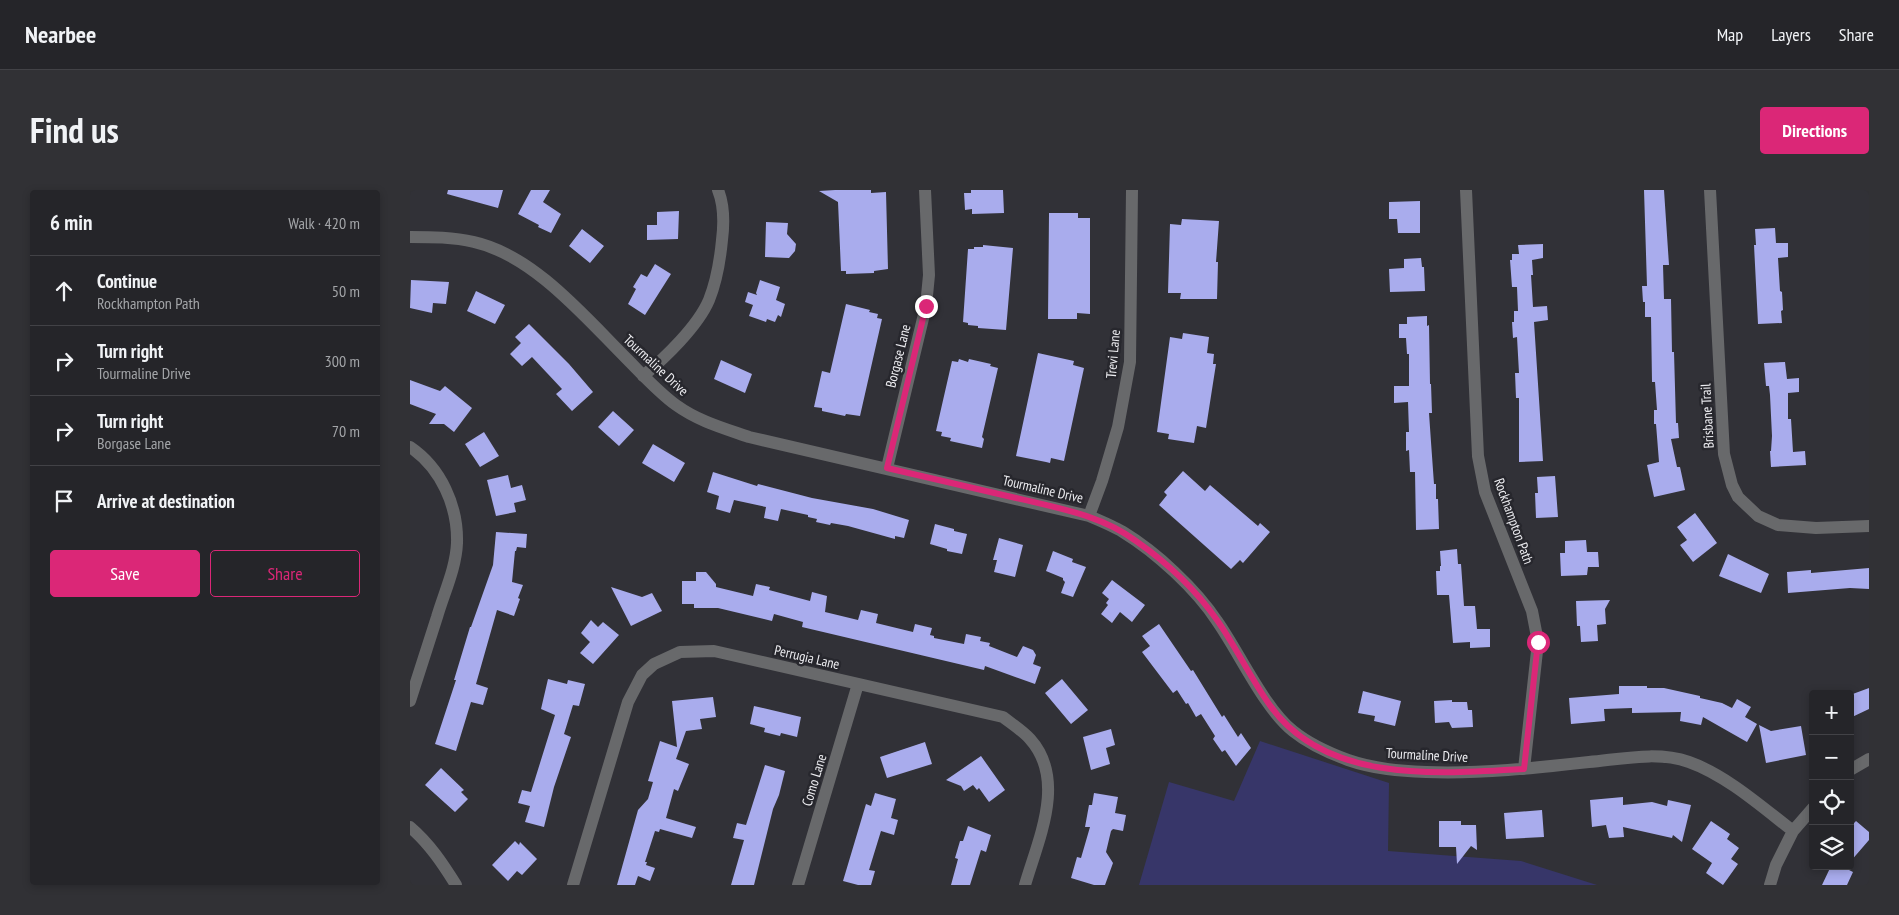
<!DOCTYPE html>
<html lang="en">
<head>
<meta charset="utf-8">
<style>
  body { margin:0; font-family:"PT Sans Narrow",sans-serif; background:#313135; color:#f1f3f6 }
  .controls { position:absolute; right:15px; bottom:15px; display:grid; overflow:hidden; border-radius:5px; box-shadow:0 2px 8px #0003 }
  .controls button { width:45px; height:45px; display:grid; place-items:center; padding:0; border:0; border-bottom:1px solid #424246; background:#252529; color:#f1f3f6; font:25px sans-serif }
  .stop { position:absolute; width:15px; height:15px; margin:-11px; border:4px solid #db2777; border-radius:50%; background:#fff }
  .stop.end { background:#db2777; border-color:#fff; box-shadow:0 1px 5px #0008 }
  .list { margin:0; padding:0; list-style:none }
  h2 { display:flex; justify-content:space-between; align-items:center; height:65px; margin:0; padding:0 20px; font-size:21px }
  h2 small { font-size:16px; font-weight:400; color:#a3a5a8 }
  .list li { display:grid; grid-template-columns:32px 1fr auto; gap:15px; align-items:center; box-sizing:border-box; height:70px; padding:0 20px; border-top:1px solid #424246 }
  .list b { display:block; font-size:19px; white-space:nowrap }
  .list p { margin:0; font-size:16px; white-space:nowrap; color:#a3a5a8 }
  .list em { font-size:16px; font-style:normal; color:#a3a5a8 }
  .actions { display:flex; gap:10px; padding:15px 20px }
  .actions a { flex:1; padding:11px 0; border:1px solid #db2777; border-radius:5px; text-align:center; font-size:18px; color:#db2777 }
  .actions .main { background:#db2777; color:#fff }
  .icon { flex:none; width:28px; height:28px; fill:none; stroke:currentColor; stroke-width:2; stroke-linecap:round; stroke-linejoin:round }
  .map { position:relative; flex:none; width:1459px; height:695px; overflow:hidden; border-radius:5px }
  header { display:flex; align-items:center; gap:30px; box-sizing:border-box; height:70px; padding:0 25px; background:#252529; border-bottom:1px solid #424246 }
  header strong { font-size:24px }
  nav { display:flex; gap:28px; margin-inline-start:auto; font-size:18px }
  .intro { display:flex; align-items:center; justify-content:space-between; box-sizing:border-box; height:120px; padding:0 30px }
  h1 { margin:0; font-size:35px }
  .button { padding:12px 22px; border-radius:5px; background:#db2777; color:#fff; font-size:18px; font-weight:700 }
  main { display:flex; gap:30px; padding:0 30px }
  aside { flex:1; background:#252529; border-radius:5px; box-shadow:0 2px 8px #0003 }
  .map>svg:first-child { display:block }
  .green { fill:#373669 }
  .building { fill:#a9aced }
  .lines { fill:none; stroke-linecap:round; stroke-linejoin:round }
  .minor { stroke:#68696b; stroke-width:12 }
  .route { stroke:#db2777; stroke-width:6 }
  .labels { text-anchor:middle; stroke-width:5; stroke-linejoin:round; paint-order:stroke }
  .street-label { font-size:14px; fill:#ededf1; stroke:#27272d }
</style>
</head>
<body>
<header>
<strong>Nearbee</strong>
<nav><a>Map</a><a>Layers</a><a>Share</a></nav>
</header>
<div class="intro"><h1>Find us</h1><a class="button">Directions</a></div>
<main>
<aside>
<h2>6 min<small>Walk · 420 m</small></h2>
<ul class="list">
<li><svg class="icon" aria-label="ahead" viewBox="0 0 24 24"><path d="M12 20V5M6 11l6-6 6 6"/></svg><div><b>Continue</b><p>Rockhampton Path</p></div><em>50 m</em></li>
<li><svg class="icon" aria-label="right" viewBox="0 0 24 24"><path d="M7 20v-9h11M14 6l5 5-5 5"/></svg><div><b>Turn right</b><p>Tourmaline Drive</p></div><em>300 m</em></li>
<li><svg class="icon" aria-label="right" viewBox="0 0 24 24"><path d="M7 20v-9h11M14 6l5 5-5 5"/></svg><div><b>Turn right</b><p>Borgase Lane</p></div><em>70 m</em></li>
<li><svg class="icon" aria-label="arrive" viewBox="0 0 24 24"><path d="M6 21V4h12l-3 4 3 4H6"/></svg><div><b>Arrive at destination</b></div></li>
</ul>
<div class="actions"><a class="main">Save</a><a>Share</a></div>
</aside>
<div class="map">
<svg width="1459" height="695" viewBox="0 0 1459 695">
  <rect width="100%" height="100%" fill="#313137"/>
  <path class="green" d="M850,551L979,593L978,661L1111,671L1187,695H729L759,592L824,611Z"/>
  <path class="building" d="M38,0H93L88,18L37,4Z
    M121,0H140L133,12L151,24L141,43L128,37L129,35L108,24Z
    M425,0H461V3L476,2L478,79L464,81V83L436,84V81H431L428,12L409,1Z
    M561,0H593L594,23L562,24V19L555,20L554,3H561Z
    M1234,0H1254L1259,75H1253L1254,109H1261L1262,162H1264L1266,233H1268L1269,248L1261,249L1267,277H1270L1275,300L1244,307L1237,275L1249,272L1246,234H1244V220H1247L1245,192H1242L1241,127H1235V112H1233L1232,96H1237Z
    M1010,11V43H988L987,29H979V12Z
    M269,21L268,49L237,50V35H247V22Z
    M639,23H668V28H680V124L667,123V129H638Z
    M772,29L809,31L806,72H808L807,109H770L771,103H758L760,34L771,35Z
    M356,32L378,33L377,44L386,54L385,61L379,68L355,67Z
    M1365,38L1366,53H1378V67L1368,68L1370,101L1372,102L1373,120L1371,121L1372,133L1348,134L1344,55H1346L1345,39Z
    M172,39L194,56L180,73L159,56Z
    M1133,54V68L1122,70L1123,85H1121L1123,117L1137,116L1138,130L1124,132L1133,271L1109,272V208H1106L1105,183H1109L1107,147L1103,148L1102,132H1104V121H1108L1107,97H1102L1100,70H1102V64H1109L1108,55Z
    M573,55L603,58L596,140L568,138V136L558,135V133L553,132L558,59H564V57H573Z
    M1011,68L1012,77H1014L1015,101L980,102L979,79L994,78V69Z
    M245,74L261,84L235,125L218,114L226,99L223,97L231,84L237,87Z
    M1,90L39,92L36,114L23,113L22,123L0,118Z
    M350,90L370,97L366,110L375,114L371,127L368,125L365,132L357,129L356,132L339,126L343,115L335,112L338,102L347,105L346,103Z
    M66,101L95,115L85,134L57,121Z
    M436,114L460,120L459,122L468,124L467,128L472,129L450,226L436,224L435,226L412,221V218L404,217L412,181L420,183Z
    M1017,126V136L1019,135L1020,194H1021L1022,223H1019L1021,252L1024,294H1026V309H1028L1029,339L1006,340L1005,282H1000L999,260L996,261V242H999L998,212L984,213V196H999V164H997L996,148H989V134H997V127Z
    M119,134L159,174L183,202L162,221L146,204L152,199L122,167L112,176L100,164L111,153L105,147Z
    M773,143L799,147L797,163L804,164L803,174H806L796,238L787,236L784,253L758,249L759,244L747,242L760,147L772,149Z
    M628,163L664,171L663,175L674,178L654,271L641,268L640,273L636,272L606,266Z
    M549,169L558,172L559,169L581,174L580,176L588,178L572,247L574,249L572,258L540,251L541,248L531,246L532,242L526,241L542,171L548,172Z
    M311,170L342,184L335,203L304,189Z
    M1375,172L1377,189L1389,188V202L1378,203V229H1381L1383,262L1395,261L1396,275L1361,277L1360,261H1361L1362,246L1360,205L1359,196H1356L1354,173Z
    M0,190L30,201L35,196L62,218L44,242L34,234H19L26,224L0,214Z
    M203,221L224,240L209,256L188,237Z
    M74,242L89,266L70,277L55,254Z
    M243,254L275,273L264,292L232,273Z
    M773,281L795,301L800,295L848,336L850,333L860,342L833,373L830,370L821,379L749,315L757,305L754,302Z
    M303,282L347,296L348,294L402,308L463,319L499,330L494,348L485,346V349L438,336L421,333L420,335L406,332L407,329L398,327V325L371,319L368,331L354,328L356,317L324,310L320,323L306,319L309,306L297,302Z
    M98,285L101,298L112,295L116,310L104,313L106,322L86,326L77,290Z
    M1145,286L1148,327L1126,328L1125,303H1128L1127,287Z
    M1285,323L1307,353L1283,372L1270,355L1277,350L1267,337Z
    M525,334L544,339V341L557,344L552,364L537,361V359L520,354Z
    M86,342L117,344L116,358L107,357L106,361H105L102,392L113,395L108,408L110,409L104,426L87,420L66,494L78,498L73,515L61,512L46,561L25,554L46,490H44L60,437H61L83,375Z
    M589,348L613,355L605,387L584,382L587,370H583Z
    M1176,350L1177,362H1188L1189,377H1178L1177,385L1151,386L1150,363H1155V351Z
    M1047,359L1048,374H1051L1054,416H1065L1067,439H1080V457L1060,458V452L1043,453L1039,405H1027L1026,381H1030V376H1031L1030,361Z
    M643,361L663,369L662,372L676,377L663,407L651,403L655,392L653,390V388L636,381Z
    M1318,364L1359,384L1351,403L1309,386Z
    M1459,378V399L1440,398L1378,403L1377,382L1401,380V383Z
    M286,382H296L306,394V397L343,406L346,394L360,397L359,400L400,411L402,402L417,406L415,422L448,430L451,420L468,424L466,433L503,442L505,434L522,438L520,445L524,446V448L554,454L556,444L571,447L570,451L580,453L579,456L607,467L613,456L623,460L626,465L623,474L631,477L625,494L575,476L574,480L392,437L393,432L364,424L362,431L308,418H284V414H272V391H286Z
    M702,390L735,415L722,432L710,422L702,433L691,424L698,415L696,413L699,409L692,403Z
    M201,397L232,407L242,403L252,421L221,436Z
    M1200,410L1195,419L1196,434L1187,435L1188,451L1171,452L1170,436H1167L1166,411Z
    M181,430L188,437L193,432L209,445L183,474L170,463L180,452L171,443Z
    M749,434L781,481L783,480L812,527L814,525L828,547L831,543L841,558L826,576L815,560L812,562L803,549L805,546L791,524L786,527L778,513L776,514L767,500L763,503L732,462L740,456L732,446Z
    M138,489L157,494L158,490L175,494L169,516L163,515L154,544L161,547L144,597L134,637L115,632L120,616L108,613L112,600L121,602L145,525L131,519Z
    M652,489L678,520L661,534L635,503Z
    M1209,496H1237V498H1254L1290,506V508L1312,513L1322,518L1327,509L1341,517L1335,527L1347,534L1337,552L1293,527L1291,535L1270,531L1271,522L1222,523V518L1194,519L1195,531L1161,534L1159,508L1209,504Z
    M1459,498V519L1440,528V505Z
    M953,501L991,511L985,536L964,531L965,526L948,523Z
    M303,507L306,527L290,529L292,539L276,541L266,569L279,574L268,601L264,599L256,628L286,637L282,648L250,639L249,642L245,641L235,672H237L236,675L245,678L240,691L228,686L225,695H207L228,620L238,609L243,592L238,591L250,551L267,557L262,511Z
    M1042,510V512H1057L1058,520H1062L1063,537L1042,538L1039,532L1025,533L1024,511Z
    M344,516L391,527L387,547L371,543L370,546L354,542L355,538L340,534Z
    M1349,535L1361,541L1391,536L1396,565L1356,573Z
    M701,539L705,555L696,558L700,574L681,580L673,547Z
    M515,552L522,574L477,588L470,567Z
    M571,566L595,600L579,612L569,598L567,600L563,595L554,601L551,596L536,590Z
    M355,575L375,581L369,605L363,619L344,695H321L334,650L323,648L327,633L336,635Z
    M31,578L54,600L51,602L58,609L45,622L15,595Z
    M465,603L486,609L481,628L488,630L484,645L471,641L459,680L465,681L461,695H448L433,691L456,614L461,616Z
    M684,603L708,607L705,623L716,625L713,641L703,639L701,641L696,662L703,673L695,695H684L661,688L667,667L671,668L680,637H675L679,615H682Z
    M1213,607V615L1242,612L1257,616L1258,610L1281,615L1272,652L1263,645L1262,648L1213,637L1214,647L1199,648L1196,635L1182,637L1180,610Z
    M1132,620L1134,647L1096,649L1094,623Z
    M1029,631H1051V635H1066L1067,660L1061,656L1047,674L1046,657H1029Z
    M1301,631L1320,644L1317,649L1329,658L1321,669L1328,674L1313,695L1296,683L1302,673L1282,659Z
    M1446,631L1459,642V650L1440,672V637Z
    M558,636L581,645L576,662L571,660L560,695H541L548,669L545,668L550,651H553Z
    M105,651L109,655L110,652L127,669L112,685L107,681L98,691L82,675Z
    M1421,676H1431L1443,682L1437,695H1412Z"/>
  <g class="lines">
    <path class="minor" d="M1056,0L1068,266L1075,302L1122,421L1128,452L1114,579
      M1300,0L1314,264L1322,295L1328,307L1348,326L1368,335L1406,338L1459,336
      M0,47C22,47 43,47 64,52C123,65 175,127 216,168C232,184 248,202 266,215C288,231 313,238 339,247L679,326C691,331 703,336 713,342C746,362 786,399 807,431C829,462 854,518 883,541C899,554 919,563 938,570C964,579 990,581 1016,582C1071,584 1125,578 1179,572C1212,569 1247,561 1279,572C1316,585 1352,617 1383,641
      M233,186C255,168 288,136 299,110C307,90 310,71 312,50C314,34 314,15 308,0
      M0,257C31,278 48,316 47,353C46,378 34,403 27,427C18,455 9,483 0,511
      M477,278L516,116L519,85L515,0
      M679,326L692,291L708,237L720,172L722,0
      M1440,580L1459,569
      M0,637C19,653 33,674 46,695
      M163,695L218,512L232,485L244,474L270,462L304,461L593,527C602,534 613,541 620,549C657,590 628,650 615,695
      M388,695L448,494
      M1360,695L1366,675L1383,641L1403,618"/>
  </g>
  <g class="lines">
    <path class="route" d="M516,116L477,278C520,288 563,298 606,308C648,318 691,325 726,351C756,372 786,400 807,430C826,457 840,487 859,514C914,594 1028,584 1114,579L1128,452"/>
  </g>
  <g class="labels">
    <g class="street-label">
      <text transform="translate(703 164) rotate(-85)" y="5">Trevi Lane</text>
      <text transform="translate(488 166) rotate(-76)" y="5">Borgase Lane</text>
      <text transform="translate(246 175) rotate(43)" y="5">Tourmaline Drive</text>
      <text transform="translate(1297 226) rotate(-93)" y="5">Brisbane Trail</text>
      <text transform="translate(633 299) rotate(13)" y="5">Tourmaline Drive</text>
      <text transform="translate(1104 331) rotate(70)" y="5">Rockhampton Path</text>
      <text transform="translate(397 467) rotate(13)" y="5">Perrugia Lane</text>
      <text transform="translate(1017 565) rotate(3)" y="5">Tourmaline Drive</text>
      <text transform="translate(404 590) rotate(-73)" y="5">Como Lane</text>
    </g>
  </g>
</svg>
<div class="controls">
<button>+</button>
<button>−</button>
<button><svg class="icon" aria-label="locate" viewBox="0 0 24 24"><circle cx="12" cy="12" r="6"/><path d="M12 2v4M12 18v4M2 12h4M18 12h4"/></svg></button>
<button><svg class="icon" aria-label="layers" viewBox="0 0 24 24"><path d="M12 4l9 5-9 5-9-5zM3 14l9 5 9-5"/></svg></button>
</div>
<div class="stop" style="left:1128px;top:452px"></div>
<div class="stop end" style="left:516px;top:116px"></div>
</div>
</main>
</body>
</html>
